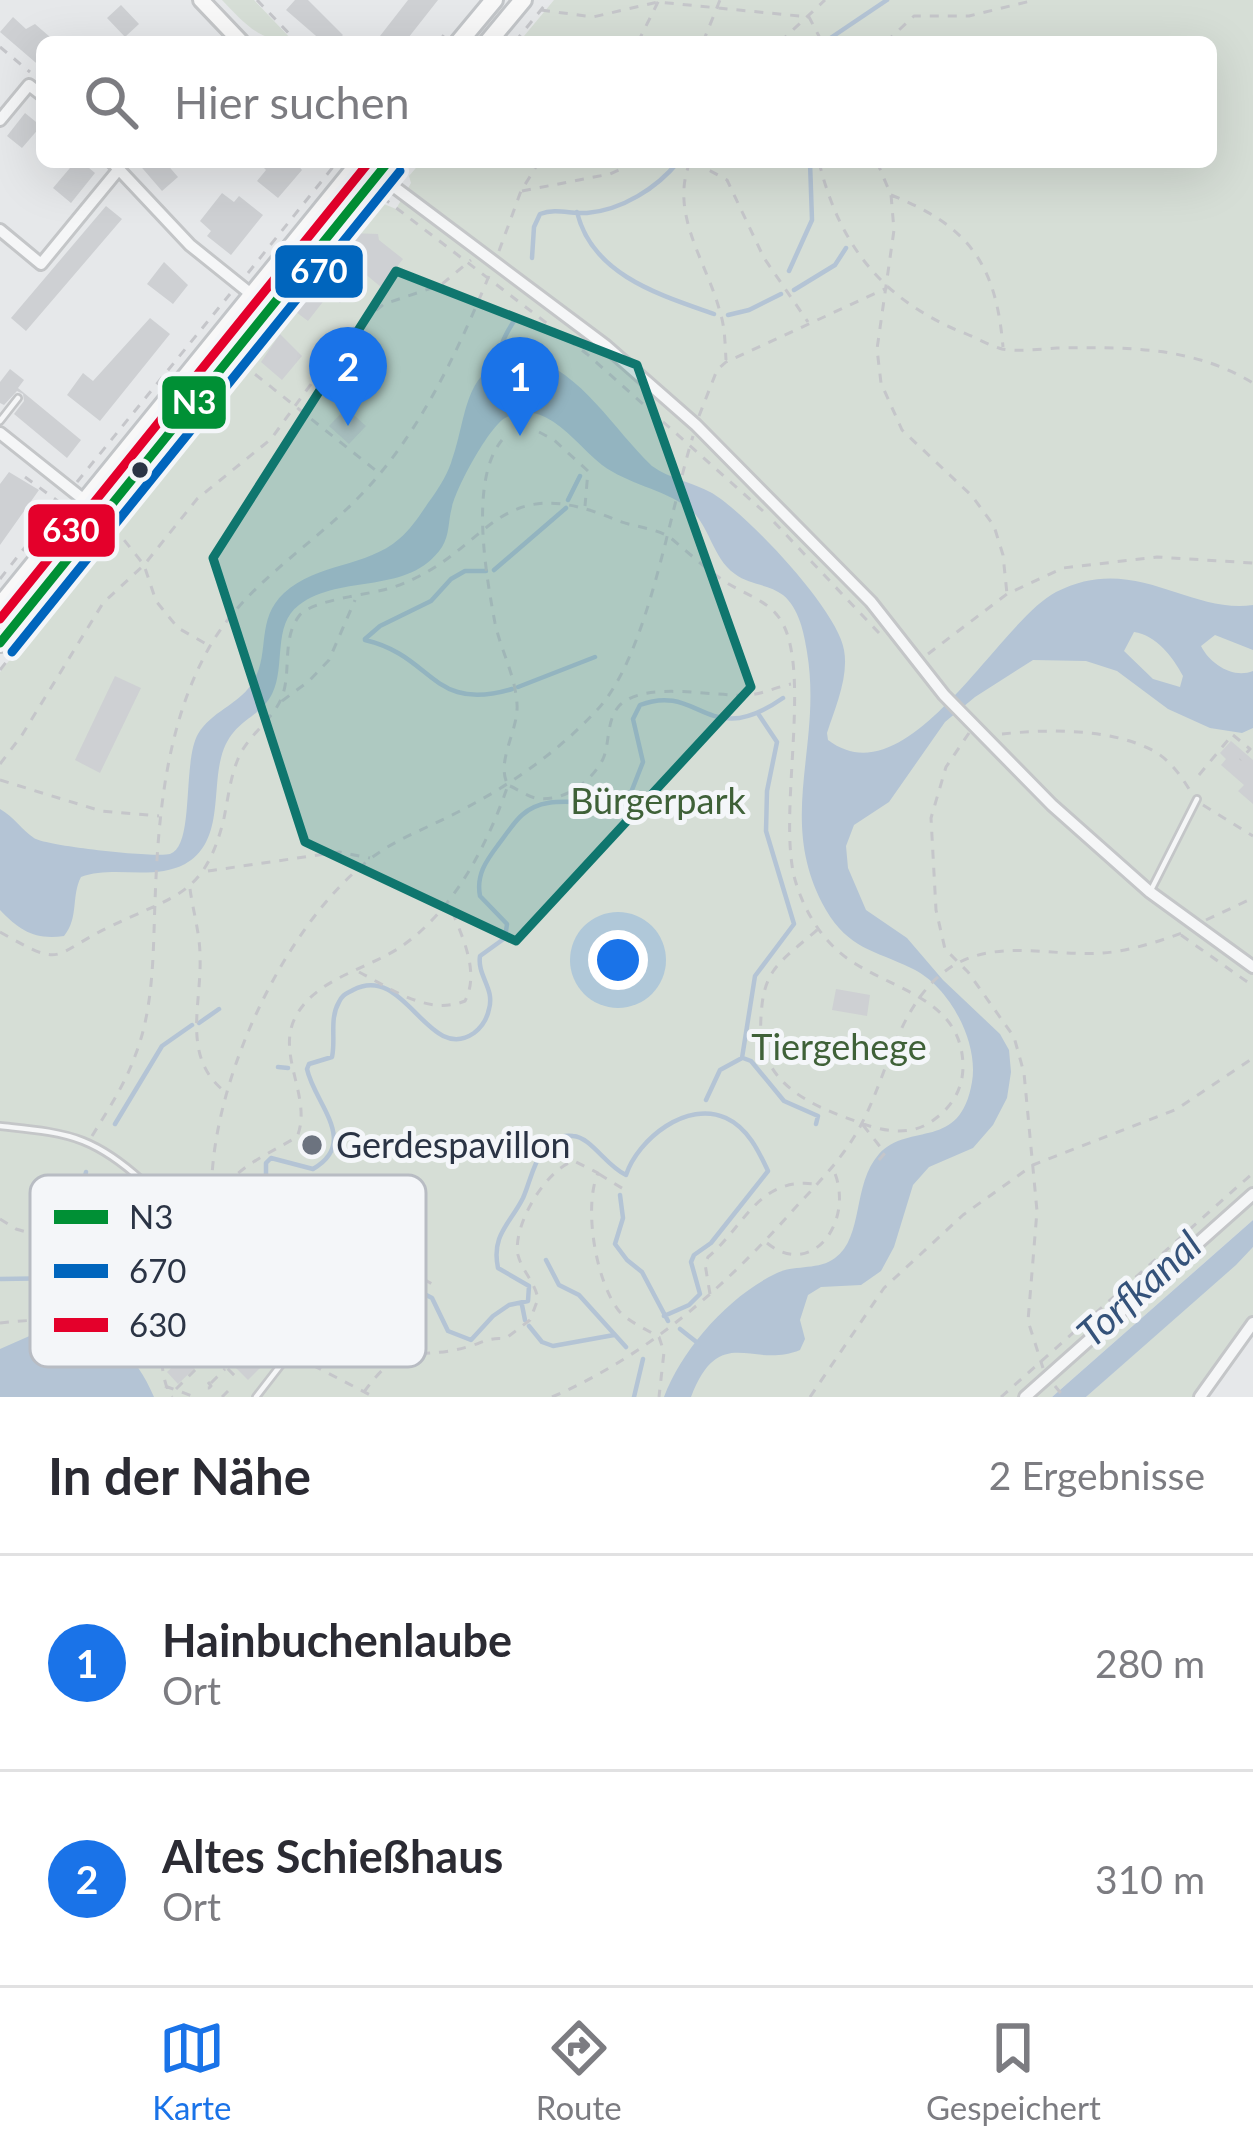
<!DOCTYPE html>
<html lang="de">
<head>
<meta charset="utf-8">
<style>
  body { margin:0; font-family:Lato,sans-serif; background:#f7f7f7; color:#2b2b33 }
  .you { position:absolute; left:618px; top:960px; width:42px; height:42px; margin:-30px; border:9px solid #fff; border-radius:50%; background:#1a73e8; box-shadow:0 0 0 18px #1a73e833 }
  .badge { display:grid; place-items:center; width:78px; height:78px; border-radius:50%; background:#1a73e8; color:#fff; font-size:39px; font-weight:700 }
  .pin { position:absolute; translate:-50% -99px; filter:drop-shadow(0 3px 6px #0008) }
  .pin::after { content:''; position:absolute; top:63px; width:42px; height:36px; background:inherit; clip-path:polygon(0 0,100% 0,50% 100%) }
  .list { margin:0; padding:0; list-style:none }
  h2 { display:flex; justify-content:space-between; align-items:center; height:156px; margin:0; padding:0 48px; font-size:51px }
  h2 small { font-size:39px; font-weight:400; color:#7c7c81 }
  .list li { display:grid; grid-template-columns:78px 1fr auto; gap:36px; align-items:center; box-sizing:border-box; height:216px; padding:0 48px; border-top:3px solid #e1e1e2 }
  .list b { display:block; font-size:45px; white-space:nowrap }
  .list p { margin:0; font-size:39px; white-space:nowrap; color:#7c7c81 }
  .list em { font-size:39px; font-style:normal; color:#7c7c81 }
  .icon { flex:none; width:66px; height:66px; fill:none; stroke:currentColor; stroke-width:2; stroke-linecap:round; stroke-linejoin:round }
  .map { position:relative; flex:none; width:1253px; height:1397px; overflow:hidden }
  .search { position:absolute; background:#fff; box-shadow:0 12px 48px #0002; left:36px; right:36px; top:36px; height:132px; display:flex; align-items:center; gap:30px; box-sizing:border-box; padding:0 42px; border-radius:18px; color:#7c7c81; font-size:45px }
  .sheet { height:588px; background:#fff }
  nav { display:flex; justify-content:space-around; align-items:center; box-sizing:border-box; height:168px; border-top:3px solid #e1e1e2; background:#fff; font-size:33px; color:#7c7c81 }
  nav a { display:grid; justify-items:center; gap:6px }
  nav .on { color:#1a73e8 }
  .map>svg:first-child { display:block }
  .green { fill:#d6ded6 }
  .water { fill:#b4c4d5; fill-rule:evenodd }
  .lines { fill:none; stroke-linecap:round; stroke-linejoin:round }
  .stream { stroke:#b4c4d5; stroke-width:4.5 }
  .building { fill:#ced0d3 }
  .service-casing { stroke:#c4c6c8; stroke-width:10 }
  .minor-casing { stroke:#c4c6c8; stroke-width:16 }
  .secondary-casing { stroke:#c4c6c8; stroke-width:20 }
  .primary-casing { stroke:#c2c5c8; stroke-width:22 }
  .path { stroke:#c5c6ca; stroke-width:3; stroke-dasharray:9 9; stroke-linecap:butt }
  .service { stroke:#f5f6f7; stroke-width:4.5 }
  .minor { stroke:#f5f6f7; stroke-width:10 }
  .secondary { stroke:#f8f8f8; stroke-width:14 }
  .primary { stroke:#f8f8f8; stroke-width:16 }
  .bus-1-casing { stroke:#f4f6f9; stroke-width:18 }
  .bus-2-casing { stroke:#f4f6f9; stroke-width:18 }
  .bus-3-casing { stroke:#f4f6f9; stroke-width:18 }
  .bus-1 { stroke:#009035; stroke-width:9 }
  .bus-2 { stroke:#0065bd; stroke-width:9 }
  .bus-3 { stroke:#e4002b; stroke-width:9 }
  .marked { fill:#0f766e; fill-opacity:0.2; stroke:#0f766e; stroke-width:9; stroke-linejoin:round }
  .bus-dot { fill:#2b3445; stroke:#f4f6f9; stroke-width:4.5 }
  .poi-dot { fill:#6c737f; stroke:#f4f6f9; stroke-width:4.5 }
  .labels { text-anchor:middle; stroke-width:10; stroke-linejoin:round; paint-order:stroke }
  .park-label { font-size:36px; fill:#3f6138; stroke:#f4f6f9 }
  .poi-label { font-size:36px; fill:#2b3445; stroke:#f4f6f9; text-anchor:start }
  .water-label { font-size:39px; font-style:italic; fill:#34527a; stroke:#f4f6f9 }
  .key { fill:#f4f6f9; stroke:#b8bcc3; stroke-width:3 }
  .key-label { font-size:33px; fill:#2b3445 }
  .line-badge { stroke:#f4f6f9; stroke-width:4.5 }
  .badge-label { font-size:33px; text-anchor:middle; font-weight:bold; fill:#fff }
</style>
</head>
<body>
<div class="map">
<svg width="1253" height="1397" viewBox="0 0 1253 1397">
  <rect width="100%" height="100%" fill="#e6e8ea"/>
  <path class="green" d="M222,0H254L294,42C260,42 245,24 222,0Z
    M554,0H1253V1220L1052,1397H0V672L239,374L250,361L254,363L353,240L356,232L351,227L366,210L369,211L379,202L396,209L411,183L409,176L421,162H1211V42H519Z
    M1253,1247V1316L1193,1397H1086Z"/>
  <path class="water" d="M529,357C582,372 614,430 652,466C670,479 692,482 712,493C747,514 838,610 844,650C849,677 835,708 827,733L828,740C908,801 997,623 1056,592C1134,552 1187,614 1253,605V650L1215,635L1201,646C1210,664 1233,679 1253,671V728L1242,733L1210,728L1168,709L1117,671L1086,661L1033,660L975,697L945,722L889,802L854,825L846,846L848,868L866,910L907,938L943,980L1000,1034L1009,1050L1011,1072L1007,1098L993,1125L973,1148L929,1167L913,1185L894,1247L881,1271L861,1285L821,1287L808,1295L800,1320L805,1339L800,1350C752,1370 720,1322 691,1397H664C682,1349 728,1297 775,1274C793,1264 818,1271 835,1258C864,1237 852,1184 879,1154C910,1121 960,1152 972,1082C979,1042 949,985 911,968C874,950 849,949 826,910C775,820 823,748 807,652C804,633 799,608 783,595C769,584 749,585 735,574C711,557 710,523 687,507C662,489 628,484 602,465C583,450 567,428 545,417C532,411 518,411 505,418C489,427 456,488 452,507C448,521 450,534 442,547C409,596 342,573 299,605C272,625 286,667 272,694C259,720 231,719 221,758C212,793 223,843 185,864C153,881 113,865 81,877C71,896 79,918 64,936C35,940 20,931 0,910V809C14,817 22,830 34,838C45,846 156,858 170,854C195,846 182,762 198,734C211,712 237,705 251,685C272,655 254,621 284,593C317,563 367,567 399,539C411,529 420,515 428,503C437,491 446,477 451,463C469,415 461,360 529,357ZM1134,632C1156,635 1173,657 1183,676L1180,687L1153,679L1124,651Z
    M1253,1220V1247L1236,1265L1086,1397H1052Z
    M63,1332C112,1336 135,1352 154,1397H0V1349L34,1334Z"/>
  <g class="lines">
    <path class="stream" d="M829,39L887,0
      M577,212C592,275 660,295 714,314
      M532,258L534,227L540,214C556,208 570,214 587,213C622,210 657,188 678,162
      M789,271L812,220L810,162
      M794,290L835,265L846,248
      M728,315L749,310L781,294
      M502,365C496,346 508,331 517,316
      M568,500L580,476
      M494,570L566,508
      M365,639L380,626L431,601L451,579L465,571H486
      M365,640C434,656 431,713 512,689
      M518,687L595,657
      M199,1023L219,1009
      M743,1058L751,1061L784,1101L818,1116L816,1124
      M278,1067L288,1068
      M706,1100L720,1070L742,1058L755,976L794,924L766,831L767,791L777,742L759,715
      M115,1124L162,1046L192,1025
      M266,1177V1163L271,1158L313,1169C360,1142 314,1103 307,1069L309,1064L332,1057C336,1039 329,1019 339,1002C343,994 346,994 353,990C405,962 428,1065 474,1033C482,1027 487,1019 489,1009C495,988 477,976 480,956L505,938L507,924L480,896C476,875 486,861 498,845C506,835 513,823 522,815C552,788 597,814 630,795L643,762L633,719L640,705C700,682 707,751 783,698
      M262,1187L256,1200C300,1221 296,1244 300,1285
      M80,1188L125,1208L168,1241
      M620,1195L623,1218L615,1244L627,1260L642,1272L668,1321
      M71,1238L86,1172
      M546,1260L559,1285L579,1295L626,1347
      M0,1279L66,1278
      M312,1297L345,1300L376,1318L384,1316L389,1290L407,1285L432,1298L448,1331L471,1340L493,1316L509,1305L528,1301L529,1286L498,1268C491,1235 510,1224 523,1198C533,1176 538,1132 573,1136C591,1137 606,1166 626,1175C638,1139 687,1100 726,1118C748,1128 759,1152 768,1171L711,1243L694,1255L691,1262L700,1294L689,1305L664,1316
      M522,1305L525,1320
      M65,1307L69,1252
      M529,1326L542,1342L553,1346L614,1335
      M680,1329L699,1344
      M634,1397L643,1359"/>
  </g>
  <path class="building" d="M295,0H308L343,35L336,42H323L286,10Z
    M408,0H438L405,42H387L380,36Z
    M121,5L139,24L125,37L107,18Z
    M13,17L26,29L35,24L50,37L42,42V68L0,32Z
    M25,113L41,126L22,148L7,136Z
    M75,162H82L95,173L71,203L53,188Z
    M137,162H165L178,177L162,191Z
    M258,162H295L302,170L278,198L257,181L266,170Z
    M222,193L234,202L239,196L263,215L231,255L207,236L211,231L200,221Z
    M106,206L122,219L26,331L11,318Z
    M350,233L378,234L379,240L403,259L381,287L364,273L340,303L329,294L308,321L296,312L350,241Z
    M164,262L188,285L173,304L147,284Z
    M150,318L170,334L100,421L67,395L83,373L93,381Z
    M280,334L302,356L282,380L261,362Z
    M10,369L24,380L18,388L81,440L67,458L14,414L24,401L23,394L17,391L4,405L0,403V382Z
    M346,408L366,426L349,444L329,426Z
    M9,472L39,490L0,545V484Z
    M115,676L141,688L100,773L75,760Z
    M1231,741L1253,760V804L1238,791L1244,785L1221,765L1226,759L1220,753Z
    M836,989L870,995L867,1016L832,1010Z
    M244,1317L254,1327L262,1325L268,1332L267,1339L278,1350L248,1380L214,1346Z
    M209,1343L219,1353L204,1367L200,1363L178,1384L167,1372L195,1345L202,1351Z"/>
  <g class="lines">
    <defs>
      <path id="service" d="M0,421L18,398
        M1150,892L1197,799
        M0,1126C27,1129 58,1131 83,1141C123,1157 164,1199 190,1233C203,1250 212,1272 227,1287C253,1314 276,1314 290,1353L256,1397
        M199,1324L230,1291"/>
      <path id="minor" d="M0,120L29,85L42,95
        M112,162L190,245L251,294
        M377,174L606,346L696,425L871,602L944,695L1052,805L1150,892L1253,967
        M0,230L41,264L119,169
        M0,433L103,515
        M1025,1397L1253,1194
        M1200,1397L1253,1323"/>
      <path id="secondary" d="M201,0L241,42"/>
      <path id="primary" d="M459,42L494,0
        M488,42L523,0
        M0,606L360,162
        M0,643L388,162"/>
    </defs>
    <use href="#service" class="service-casing"/>
    <use href="#minor" class="minor-casing"/>
    <use href="#secondary" class="secondary-casing"/>
    <use href="#primary" class="primary-casing"/>
    <path class="path" d="M257,0L297,42
      M541,10L593,17L658,2L809,17L822,42
      M438,42L449,29
      M515,42L549,0
      M638,42L659,0
      M703,42L720,0
      M780,42L825,0
      M886,42L914,16H969L1035,0
      M0,47L30,72
      M690,162C669,214 707,262 720,312C725,327 725,344 726,360
      M694,162L727,180L764,258L808,322
      M819,162C839,244 881,298 959,331C973,336 988,345 1002,349C1018,352 1040,349 1057,348C1126,347 1192,346 1253,383
      M877,162L891,195L894,230L877,349L881,383L902,430L972,496L994,526L1003,555L1007,594
      M399,178L414,162
      M522,191L610,174L636,162
      M891,195C969,226 996,264 1003,347
      M382,197L587,354L763,511
      M499,251L521,191L539,162
      M248,273L337,162
      M241,363L379,473
      M699,416L717,370L726,362L887,288
      M539,432L554,440L588,471L585,506
      M25,477L59,502
      M77,482L230,294
      M774,522L879,633
      M113,526L144,565L156,601L178,628L208,645
      M0,579L63,499
      M928,654L1007,594L1063,568L1157,557L1253,563
      M0,670L60,594
      M282,701L309,681L329,660L355,600
      M969,733L946,767L931,818L936,910L945,949L968,972L1014,1037L1024,1073L1037,1211L1028,1321L1043,1368
      M1002,734C1049,729 1111,728 1154,751C1171,761 1182,777 1192,794
      M1233,735L1250,749L1240,760
      M0,764L22,735L103,603L144,565L197,499L271,439L349,332L384,304L441,285L471,260
      M1199,775L1228,740
      M0,780L101,811L159,816
      M510,786C517,789 527,796 535,798C562,803 591,783 603,759C610,743 606,721 619,706C644,680 713,697 746,695C761,695 776,687 791,684
      M1203,805L1253,836
      M208,871L339,852L370,858
      M190,889C193,911 200,934 200,956C202,1004 181,1056 224,1091
      M1206,920L1253,898
      M0,932C65,969 50,956 107,928C174,895 205,897 224,818C228,799 230,778 238,759C248,734 275,719 283,694C291,669 282,639 299,616C312,599 371,595 394,587C492,553 492,467 616,520C633,527 658,528 672,539C690,554 707,570 727,583C743,593 765,600 777,615C816,661 775,817 796,883C804,909 818,933 838,951C882,990 962,993 963,1066C963,1091 950,1110 929,1123C909,1136 881,1131 861,1123C808,1105 756,1082 761,1017C762,1000 764,984 774,970C786,954 804,942 818,929
      M1181,935L1253,986
      M359,972C392,989 428,1016 465,1001C481,970 460,933 449,903
      M891,1056L919,1061
      M863,1125L885,1153L878,1161
      M92,1136C108,1110 125,1084 135,1056C154,1008 153,953 155,902C158,816 166,723 210,646C246,584 309,548 358,498C419,436 458,351 491,271
      M599,1174L625,1190
      M237,1179L271,1181L287,1189L320,1218L432,1284
      M212,1206C205,1094 281,928 370,859C397,838 428,828 458,812C509,786 558,752 597,710C648,656 670,510 693,436
      M0,1219L16,1229L158,1269
      M198,1232C206,1223 207,1215 212,1205C234,1167 263,1157 297,1137C313,1099 276,1055 295,1018C315,978 367,970 402,946C454,910 488,844 508,785C495,762 519,730 517,704C515,674 501,651 495,623C486,575 469,480 502,440
      M767,1243C812,1280 855,1221 834,1171
      M710,1294L705,1264L708,1257C745,1226 758,1177 815,1184
      M264,1308L281,1305L287,1309V1327
      M0,1323C35,1319 133,1312 155,1345C165,1359 160,1380 172,1397
      M190,1331L206,1347
      M147,1336C151,1290 154,1274 188,1243
      M161,1348L169,1339L193,1329
      M215,1356L238,1379
      M297,1357L374,1397
      M208,1382L211,1386L209,1388H206Z
      M211,1383L225,1369
      M165,1386L195,1397
      M1055,1386L1064,1397
      M176,1389L201,1364
      M364,1392C403,1338 414,1362 467,1347C482,1343 489,1337 505,1339L530,1320L538,1299C535,1282 522,1271 518,1255C512,1226 546,1169 574,1161L598,1173C583,1207 596,1282 619,1311C629,1322 646,1329 659,1337L664,1352L659,1397
      M222,1397L228,1391
      M552,1397C649,1355 726,1286 795,1208C820,1181 845,1156 862,1123C889,1071 899,1001 951,967C996,938 1053,957 1103,953C1129,951 1157,942 1182,933
      M810,1397L884,1288L963,1215L1033,1165L1177,1109L1253,1058
      M1001,1397L1253,1173"/>
    <use href="#service" class="service"/>
    <use href="#minor" class="minor"/>
    <use href="#secondary" class="secondary"/>
    <use href="#primary" class="primary"/>
    <defs>
      <path id="bus-1" d="M0,643L388,162"/>
      <path id="bus-2" d="M12,652L400,171"/>
      <path id="bus-3" d="M0,619L369,162"/>
    </defs>
    <use href="#bus-1" class="bus-1-casing"/>
    <use href="#bus-2" class="bus-2-casing"/>
    <use href="#bus-3" class="bus-3-casing"/>
    <use href="#bus-1" class="bus-1"/>
    <use href="#bus-2" class="bus-2"/>
    <use href="#bus-3" class="bus-3"/>
  </g>
  <path class="marked" d="M396,271L637,365L751,687L516,941L305,842L213,558Z"/>
  <circle class="bus-dot" cx="140" cy="470" r="10"/>
  <circle class="poi-dot" cx="312" cy="1145" r="12"/>
  <g class="labels">
    <g class="park-label">
      <text x="658" y="814">Bürgerpark</text>
      <text x="839" y="1060">Tiergehege</text>
    </g>
    <g class="poi-label">
      <text x="336" y="1158">Gerdespavillon</text>
    </g>
    <g class="water-label">
      <text transform="translate(1139 1289) rotate(-42)" y="14">Torfkanal</text>
    </g>
  </g>
  <rect x="30" y="1175" width="396" height="192" rx="18" class="key"/>
  <rect x="54" y="1210" width="54" height="14" fill="#009035"/>
  <rect x="54" y="1264" width="54" height="14" fill="#0065bd"/>
  <rect x="54" y="1318" width="54" height="14" fill="#e4002b"/>
  <g class="key-label">
    <text x="129" y="1229">N3</text>
    <text x="129" y="1283">670</text>
    <text x="129" y="1337">630</text>
  </g>
  <g class="line-badge">
    <rect x="273" y="243" width="92" height="57" rx="12" fill="#0065bd"/>
    <rect x="160" y="374" width="68" height="57" rx="12" fill="#009035"/>
    <rect x="26" y="502" width="91" height="57" rx="12" fill="#e4002b"/>
  </g>
  <g class="badge-label">
    <text x="319" y="283">670</text>
    <text x="194" y="414">N3</text>
    <text x="71" y="542">630</text>
  </g>
</svg>
<div class="you"></div>
<div class="pin badge" style="left:520px;top:436px">1</div>
<div class="pin badge" style="left:348px;top:426px">2</div>
<div class="search"><svg class="icon" aria-label="search" viewBox="0 0 24 24"><circle cx="10" cy="10" r="6"/><path d="M15 15l6 6"/></svg>Hier suchen</div>
</div>
<section class="sheet">
<h2>In der Nähe<small>2 Ergebnisse</small></h2>
<ul class="list">
<li><span class="badge">1</span><div><b>Hainbuchenlaube</b><p>Ort</p></div><em>280 m</em></li>
<li><span class="badge">2</span><div><b>Altes Schießhaus</b><p>Ort</p></div><em>310 m</em></li>
</ul>
</section>
<nav>
<a class="on"><svg class="icon" aria-label="map" viewBox="0 0 24 24"><path d="M3 6l6-2 6 2 6-2v14l-6 2-6-2-6 2zM9 4v14M15 6v14"/></svg>Karte</a>
<a><svg class="icon" aria-label="directions" viewBox="0 0 24 24"><path d="M12 3l9 9-9 9-9-9zM9 14v-3h6M13 9l2 2-2 2"/></svg>Route</a>
<a><svg class="icon" aria-label="saved" viewBox="0 0 24 24"><path d="M7 4h10v16l-5-4-5 4z"/></svg>Gespeichert</a>
</nav>
</body>
</html>
